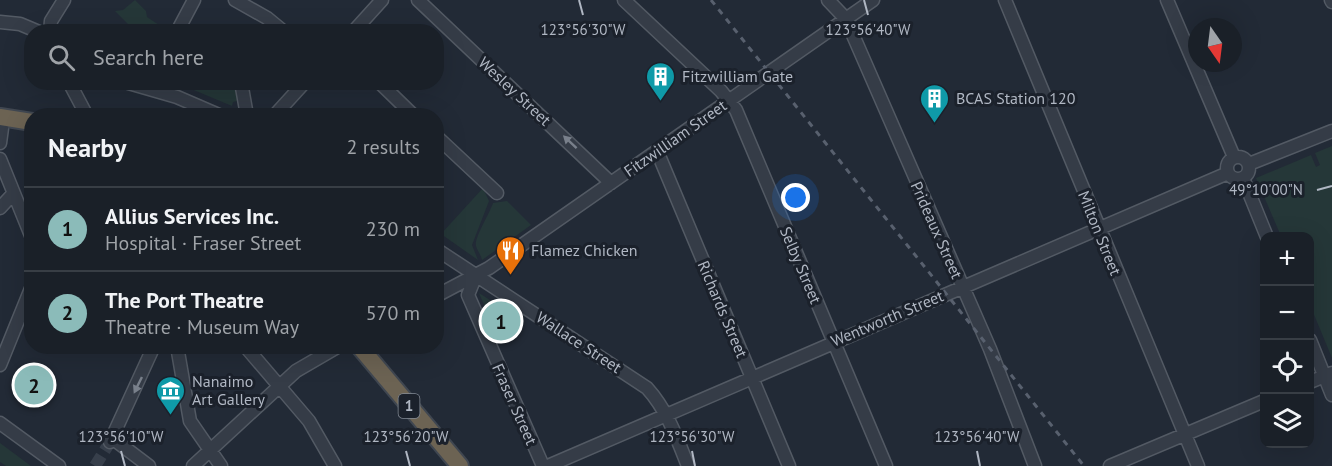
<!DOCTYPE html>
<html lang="en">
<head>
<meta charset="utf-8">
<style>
  body { margin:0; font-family:"PT Sans",sans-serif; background:#272d34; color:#f1f3f6 }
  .controls { position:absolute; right:18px; bottom:18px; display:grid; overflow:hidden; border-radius:12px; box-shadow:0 6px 24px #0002 }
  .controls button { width:54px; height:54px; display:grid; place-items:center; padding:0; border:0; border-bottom:2px solid #383e45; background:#1a2028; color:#f1f3f6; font:30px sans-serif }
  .compass { position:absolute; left:1188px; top:18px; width:54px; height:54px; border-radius:50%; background:#1a2028; box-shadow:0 6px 24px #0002; rotate:166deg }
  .you { position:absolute; left:796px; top:198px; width:21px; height:21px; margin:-15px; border:4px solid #fff; border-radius:50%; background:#1a73e8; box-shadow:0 0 0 9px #1a73e833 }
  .badge { display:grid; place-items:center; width:39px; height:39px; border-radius:50%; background:#8bbbb9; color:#111; font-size:20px; font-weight:700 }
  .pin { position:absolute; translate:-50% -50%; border:3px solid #fff; box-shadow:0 2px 6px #0006 }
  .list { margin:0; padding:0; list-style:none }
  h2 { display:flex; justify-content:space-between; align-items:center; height:78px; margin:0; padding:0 24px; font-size:26px }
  h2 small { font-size:20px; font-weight:400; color:#9fa3a8 }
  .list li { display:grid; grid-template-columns:39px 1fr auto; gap:18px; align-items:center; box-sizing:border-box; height:84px; padding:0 24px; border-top:2px solid #383e45 }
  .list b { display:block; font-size:22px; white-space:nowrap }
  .list p { margin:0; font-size:20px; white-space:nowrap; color:#9fa3a8 }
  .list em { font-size:20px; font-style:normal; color:#9fa3a8 }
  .icon { flex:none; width:33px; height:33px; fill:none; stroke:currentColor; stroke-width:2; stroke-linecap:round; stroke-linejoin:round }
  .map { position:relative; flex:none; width:1332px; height:466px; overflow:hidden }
  .search { position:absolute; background:#1a2028; box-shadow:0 6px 24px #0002; left:24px; top:24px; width:420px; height:66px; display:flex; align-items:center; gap:15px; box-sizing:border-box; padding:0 21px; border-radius:24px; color:#9fa3a8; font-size:22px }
  .panel { position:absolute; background:#1a2028; box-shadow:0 6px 24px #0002; left:24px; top:108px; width:420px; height:246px; border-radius:24px }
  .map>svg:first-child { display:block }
  .green { fill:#253738 }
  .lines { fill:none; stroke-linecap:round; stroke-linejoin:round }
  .minor-tunnel { stroke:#373f4b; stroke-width:12; stroke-dasharray:12 6; stroke-linecap:butt }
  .minor-casing { stroke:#535a64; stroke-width:15 }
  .highway-casing { stroke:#404751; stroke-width:20 }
  .minor { stroke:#353c47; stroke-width:12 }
  .highway { stroke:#6c6353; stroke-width:16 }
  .rail { stroke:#58606e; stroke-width:3; stroke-dasharray:6 6; stroke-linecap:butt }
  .oneway { fill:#79808b }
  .ticks { fill:none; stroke:#b0b7c3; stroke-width:2 }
  .labels { text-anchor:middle; stroke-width:6; stroke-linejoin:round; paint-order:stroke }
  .shield { fill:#1b212b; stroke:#838a95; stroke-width:1.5 }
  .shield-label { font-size:15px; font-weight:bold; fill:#b0b7c3 }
  .poi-label { font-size:16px; fill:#b0b7c3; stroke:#1b212b; text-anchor:start }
  .street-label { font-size:16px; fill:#b0b7c3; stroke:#1b212b }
  .ticks-label { font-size:15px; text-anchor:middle; fill:#b0b7c3; stroke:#1b212b; stroke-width:6; stroke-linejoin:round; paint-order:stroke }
</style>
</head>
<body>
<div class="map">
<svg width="1332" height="466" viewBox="0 0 1332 466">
  <rect width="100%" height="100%" fill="#222a36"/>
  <path class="green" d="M135,0L146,11L147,17L168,31H130L132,28L115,11L123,10Z
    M177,83H205L212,85L217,83H238L241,107L237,101L233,102L232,106Z
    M1332,146V358L1310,305V237L1281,236L1256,178L1311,155L1316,167L1320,165L1315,153Z
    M483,188L489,201L472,245L478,260L441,234Z
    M507,201L531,225L482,260C481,255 477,250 476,246C474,238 490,213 493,203Z
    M479,293L507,311L490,319Z
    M0,443L31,466H6L0,462Z"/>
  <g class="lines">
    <path class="minor-tunnel" d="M95,466L110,442"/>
    <defs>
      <path id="minor" d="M235,0L267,18L284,32
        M418,0L611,183
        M624,0L721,91L736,110L886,466
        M828,0L846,19L990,349L1035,466
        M1005,0L1198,466
        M1167,0L1234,157
        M1331,0L1332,2
        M0,22L20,24L39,32
        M50,32L51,21L64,0
        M177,32L194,0
        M353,32L382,0
        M69,82L87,116
        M125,82L177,97L221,116
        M241,82L246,110L245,116
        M379,82L414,116
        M274,116L305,82
        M436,136L497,193
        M0,143L2,128
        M657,151L789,466
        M1227 168a11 11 0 1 1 22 0a11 11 0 1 1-22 0Z
        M0,159L32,238
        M1249,164L1332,131
        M1243,178L1267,237
        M0,208L12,195
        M436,249L647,388C667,410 677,438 688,466
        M476,275L468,295L543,466
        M436,296L489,268L873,0
        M1310,340L1332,395
        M177,346L190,421L221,466
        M245,346L309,421L335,466
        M0,365L32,286
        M1310,382L1332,373
        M0,423L59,466
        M112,438L149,466
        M110,442L154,346
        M193,466L296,371L339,346
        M548,466L1228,173
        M1110,466L1264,401"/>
      <path id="highway" d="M0,117L32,122
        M359,346L460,466"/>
    </defs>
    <use href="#minor" class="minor-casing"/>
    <use href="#highway" class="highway-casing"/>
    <use href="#minor" class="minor"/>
    <use href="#highway" class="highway"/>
    <path class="rail" d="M711,0L1084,466"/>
  </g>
  <defs><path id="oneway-solid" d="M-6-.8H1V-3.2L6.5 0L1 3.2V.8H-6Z" transform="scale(1.5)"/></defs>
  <g class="oneway">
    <use href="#oneway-solid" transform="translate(570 142) rotate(-137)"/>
    <use href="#oneway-solid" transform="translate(138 385) rotate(116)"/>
  </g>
  <path class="ticks" d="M579,0L583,15M864,0L868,15M1317,190L1332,186M121,451L125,466M406,451L410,466M692,451L695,466M977,451L980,466"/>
  <defs>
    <symbol id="building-pin" viewBox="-11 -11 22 30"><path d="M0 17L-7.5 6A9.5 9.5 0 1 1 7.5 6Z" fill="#0f9aa8" stroke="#1b212b"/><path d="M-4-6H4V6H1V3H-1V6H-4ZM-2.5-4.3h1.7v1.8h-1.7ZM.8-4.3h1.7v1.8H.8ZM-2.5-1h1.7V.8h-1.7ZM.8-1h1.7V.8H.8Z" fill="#fff"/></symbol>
    <symbol id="restaurant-pin" viewBox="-11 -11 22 30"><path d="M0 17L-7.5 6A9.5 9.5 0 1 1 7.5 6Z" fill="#e8710a" stroke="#1b212b"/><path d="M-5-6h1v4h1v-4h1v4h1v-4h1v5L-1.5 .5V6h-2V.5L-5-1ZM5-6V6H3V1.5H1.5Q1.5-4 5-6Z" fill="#fff"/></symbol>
    <symbol id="museum-pin" viewBox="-11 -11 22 30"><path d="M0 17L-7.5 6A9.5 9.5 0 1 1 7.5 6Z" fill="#0f9aa8" stroke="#1b212b"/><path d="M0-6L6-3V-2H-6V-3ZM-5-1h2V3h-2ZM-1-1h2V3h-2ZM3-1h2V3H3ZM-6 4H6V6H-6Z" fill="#fff"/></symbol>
  </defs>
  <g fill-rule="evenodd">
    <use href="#building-pin" x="644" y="60" width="33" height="45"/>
    <use href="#building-pin" x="918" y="82" width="33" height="45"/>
    <use href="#restaurant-pin" x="494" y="234" width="33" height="45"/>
    <use href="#museum-pin" x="154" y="374" width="33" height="45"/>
  </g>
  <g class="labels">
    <rect class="shield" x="398.5" y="394" width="21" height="24" rx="4.5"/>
    <g class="shield-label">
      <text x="409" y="411">1</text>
    </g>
    <g class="poi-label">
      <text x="682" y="82">Fitzwilliam Gate</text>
      <text x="956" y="104">BCAS Station 120</text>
      <text x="531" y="256">Flamez Chicken</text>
      <text x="192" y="387">Nanaimo<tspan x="192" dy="18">Art Gallery</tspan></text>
    </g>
    <g class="street-label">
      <text transform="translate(515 91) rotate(43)" y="6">Wesley Street</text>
      <text transform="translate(675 138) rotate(-35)" y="6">Fitzwilliam Street</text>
      <text transform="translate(937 230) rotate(66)" y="6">Prideaux Street</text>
      <text transform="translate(1100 233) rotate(68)" y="6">Milton Street</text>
      <text transform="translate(801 265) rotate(67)" y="6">Selby Street</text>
      <text transform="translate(723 309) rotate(67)" y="6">Richards Street</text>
      <text transform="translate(887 318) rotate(-23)" y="6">Wentworth Street</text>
      <text transform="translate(579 342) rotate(33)" y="6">Wallace Street</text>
      <text transform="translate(515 404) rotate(66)" y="6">Fraser Street</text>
    </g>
  </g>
  <g class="ticks-label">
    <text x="583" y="35">123°56'30"W</text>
    <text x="868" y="35">123°56'40"W</text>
    <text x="1266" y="195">49°10'00"N</text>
    <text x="121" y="442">123°56'10"W</text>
    <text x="406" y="442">123°56'20"W</text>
    <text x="692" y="442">123°56'30"W</text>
    <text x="977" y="442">123°56'40"W</text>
  </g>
</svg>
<div class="controls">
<button>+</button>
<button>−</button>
<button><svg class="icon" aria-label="locate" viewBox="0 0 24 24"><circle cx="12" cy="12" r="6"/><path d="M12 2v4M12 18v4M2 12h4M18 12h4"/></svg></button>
<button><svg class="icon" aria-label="layers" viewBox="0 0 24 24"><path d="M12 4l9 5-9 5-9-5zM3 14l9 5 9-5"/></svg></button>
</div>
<svg class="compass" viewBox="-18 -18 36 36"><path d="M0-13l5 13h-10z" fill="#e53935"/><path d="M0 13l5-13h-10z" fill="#9fa3a8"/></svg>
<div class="you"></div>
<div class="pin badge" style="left:501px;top:321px">1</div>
<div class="pin badge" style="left:34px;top:385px">2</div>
<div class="search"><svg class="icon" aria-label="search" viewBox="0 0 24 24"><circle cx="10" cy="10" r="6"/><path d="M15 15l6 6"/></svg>Search here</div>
<section class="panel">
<h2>Nearby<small>2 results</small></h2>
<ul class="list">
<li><span class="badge">1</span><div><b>Allius Services Inc.</b><p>Hospital · Fraser Street</p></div><em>230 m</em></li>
<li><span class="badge">2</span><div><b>The Port Theatre</b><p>Theatre · Museum Way</p></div><em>570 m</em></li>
</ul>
</section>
</div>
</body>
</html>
